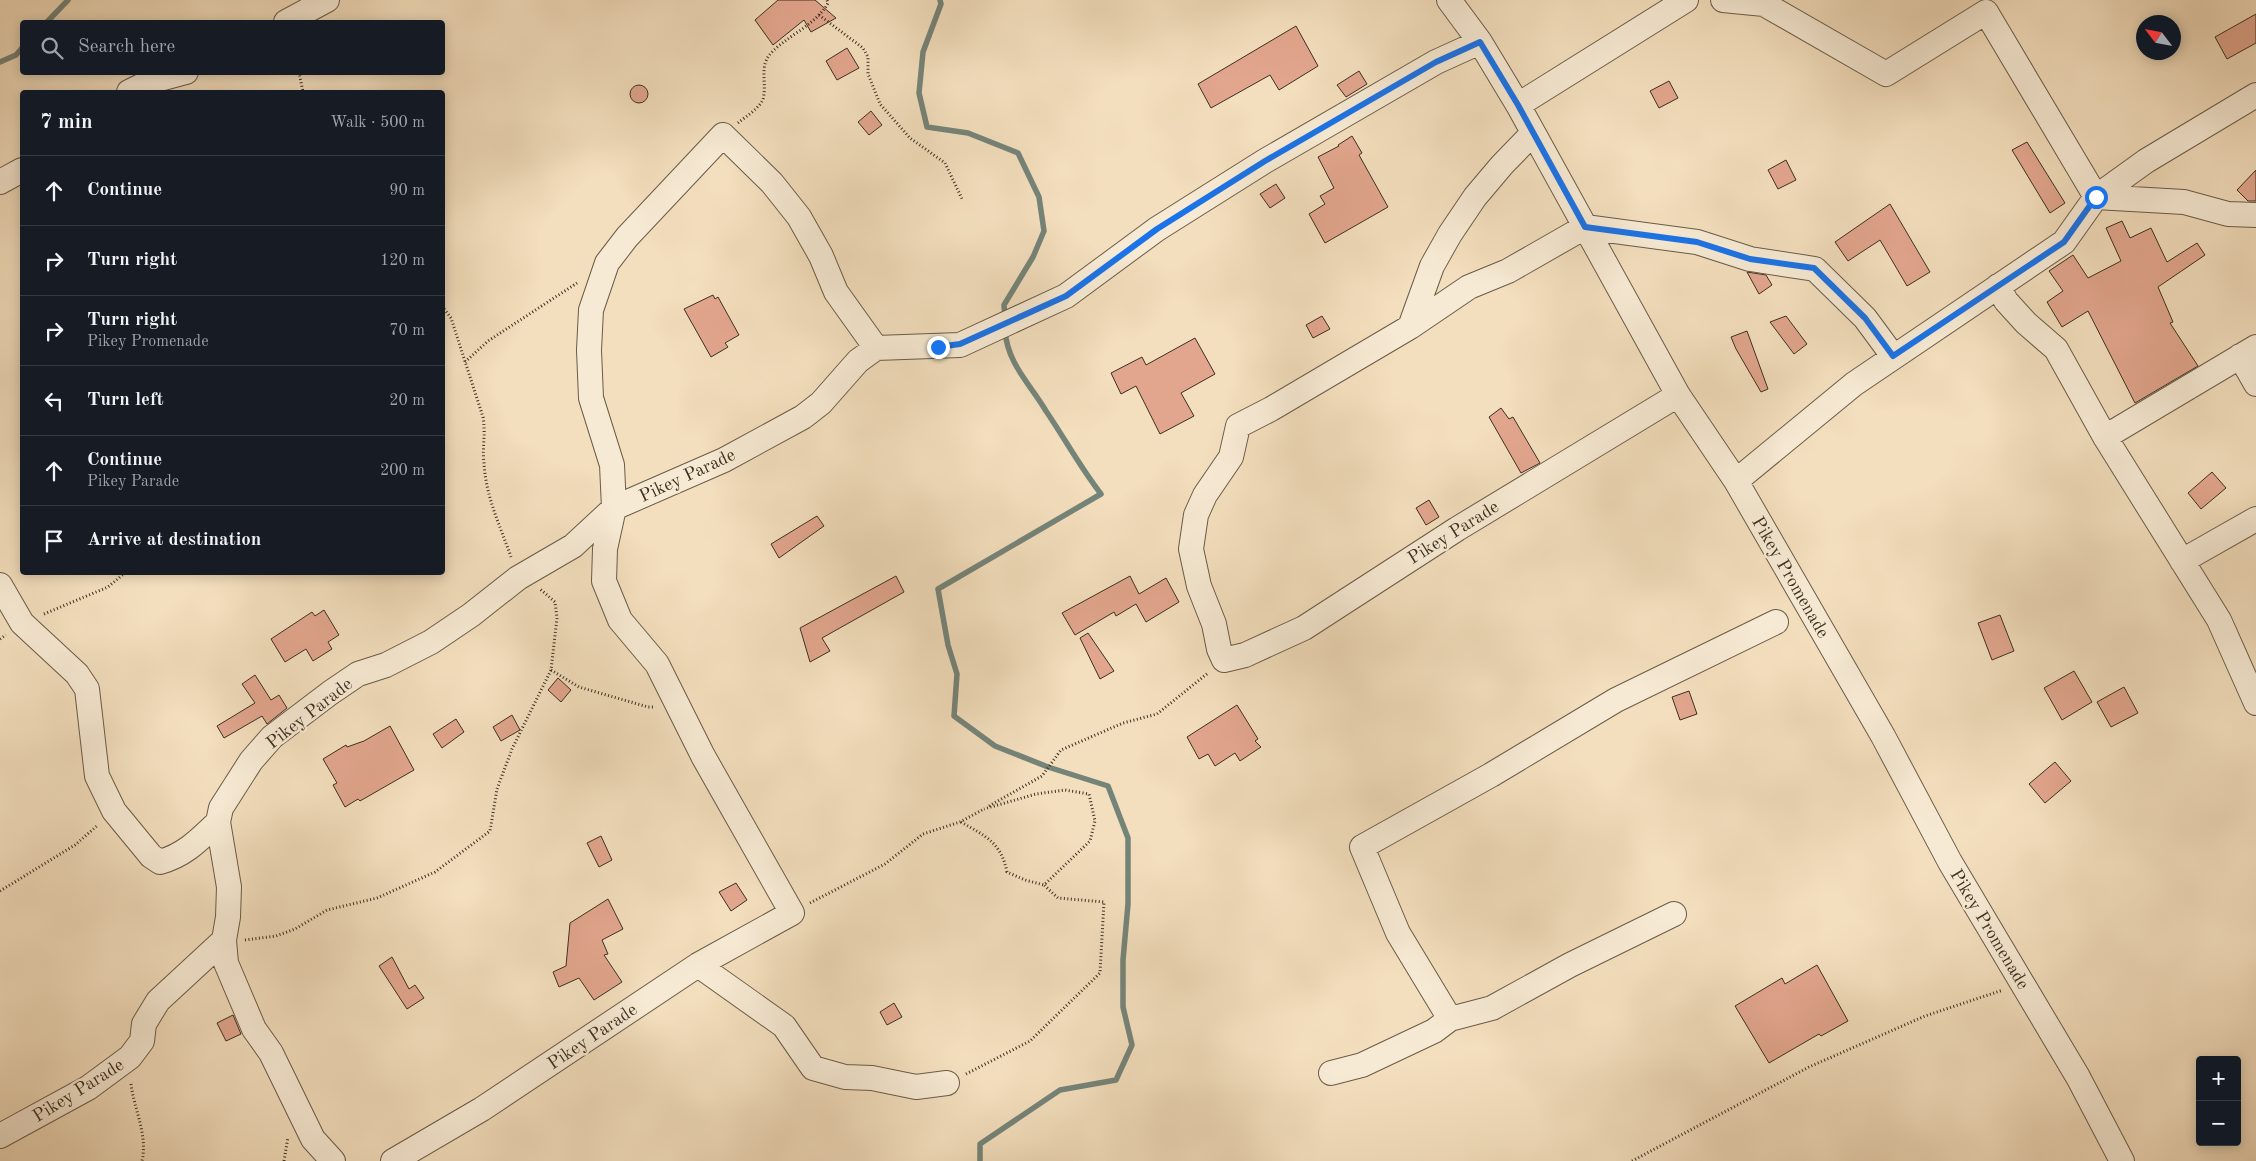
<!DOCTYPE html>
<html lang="en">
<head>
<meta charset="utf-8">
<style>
  body { margin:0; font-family:"Old Standard TT",serif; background:#242831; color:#f1f3f6 }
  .controls { position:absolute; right:15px; bottom:15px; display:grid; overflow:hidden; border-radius:5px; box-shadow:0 2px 12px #0003 }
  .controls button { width:45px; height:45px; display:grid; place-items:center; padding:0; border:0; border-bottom:1px solid #363941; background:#171b24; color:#f1f3f6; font:25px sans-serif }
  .compass { position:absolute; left:2136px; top:15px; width:45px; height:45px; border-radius:50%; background:#171b24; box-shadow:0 2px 12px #0003; rotate:302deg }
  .stop { position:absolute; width:15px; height:15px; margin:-11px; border:4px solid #1a73e8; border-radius:50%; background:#fff }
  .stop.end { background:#1a73e8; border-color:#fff; box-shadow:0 1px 5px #0008 }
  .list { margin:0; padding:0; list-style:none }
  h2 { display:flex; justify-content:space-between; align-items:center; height:65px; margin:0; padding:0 20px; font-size:21px }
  h2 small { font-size:16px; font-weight:400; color:#9ea1a6 }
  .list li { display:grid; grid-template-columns:32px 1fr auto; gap:15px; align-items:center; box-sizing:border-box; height:70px; padding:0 20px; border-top:1px solid #363941 }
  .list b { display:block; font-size:19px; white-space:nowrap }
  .list p { margin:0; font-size:16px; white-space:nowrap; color:#9ea1a6 }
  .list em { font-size:16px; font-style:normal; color:#9ea1a6 }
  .icon { flex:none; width:28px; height:28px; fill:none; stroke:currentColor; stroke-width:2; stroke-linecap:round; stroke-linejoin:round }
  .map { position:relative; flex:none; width:2256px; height:1161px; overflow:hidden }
  .search { position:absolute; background:#171b24; box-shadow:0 2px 12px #0003; left:20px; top:20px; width:425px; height:55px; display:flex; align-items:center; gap:12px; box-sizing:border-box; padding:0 18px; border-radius:5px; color:#9ea1a6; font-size:19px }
  .panel { position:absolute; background:#171b24; box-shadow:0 2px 12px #0003; left:20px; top:90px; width:425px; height:485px; border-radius:5px }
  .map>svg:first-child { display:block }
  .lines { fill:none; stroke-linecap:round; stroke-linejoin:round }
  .stream { stroke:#758479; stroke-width:5.5 }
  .building { fill:#e2a68e; stroke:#3c3021 }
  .minor-casing { stroke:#6a5c48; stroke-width:26 }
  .path { stroke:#3c3021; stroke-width:3; stroke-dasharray:1 2.5; stroke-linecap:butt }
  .minor { stroke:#f7ead4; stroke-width:24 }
  .route { stroke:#1a73e8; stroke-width:6 }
  .labels { text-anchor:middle; stroke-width:5; stroke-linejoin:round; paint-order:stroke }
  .street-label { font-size:18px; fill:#3c3021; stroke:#f7ead4 }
</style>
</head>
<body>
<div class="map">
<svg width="2256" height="1161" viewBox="0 0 2256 1161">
  <rect width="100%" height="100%" fill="#f3debd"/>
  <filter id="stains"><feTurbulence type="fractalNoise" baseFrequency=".004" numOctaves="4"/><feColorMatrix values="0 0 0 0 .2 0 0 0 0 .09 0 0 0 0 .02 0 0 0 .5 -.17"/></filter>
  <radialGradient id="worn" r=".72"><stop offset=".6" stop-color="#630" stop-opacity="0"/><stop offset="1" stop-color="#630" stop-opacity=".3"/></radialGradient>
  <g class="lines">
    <path class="stream" d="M940,0L941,4L923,52L919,93L927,127L968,133L1018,153L1039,197L1044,231L1033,257L1004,305L1005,318
      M47,22L68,0
      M0,62L16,55L22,48
      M980,1161V1144L1060,1090L1116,1080L1132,1045L1123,1007V960L1128,904V838L1108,786L1048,767L995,746L954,716L957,674L948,645L938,589L1101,494C1080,467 1065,439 1046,411C1030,384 1007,363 1005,330"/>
  </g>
  <path class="building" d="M778,0H815L836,18L811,32L804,20L773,45L755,20Z
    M2256,14V43L2227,59L2215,37Z
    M1296,26L1318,66L1279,90L1270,75L1211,108L1198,84Z
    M847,48L859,68L837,80L826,61Z
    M1359,71L1367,84L1346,97L1337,85Z
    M1669,81L1678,98L1659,108L1650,91Z
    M630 94a9 9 0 1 1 18 0a9 9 0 1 1-18 0Z
    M871,111L882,125L869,135L858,122Z
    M1352,136L1362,153L1359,155L1388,207L1325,243L1309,214L1325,204L1320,196L1334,188L1318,157L1339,146L1338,145Z
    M2027,142L2065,203L2050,213L2012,150Z
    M1786,160L1796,180L1778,189L1768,170Z
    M2256,170V201H2248L2237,190Z
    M1276,184L1285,198L1270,208L1260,194Z
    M1890,204L1930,272L1907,286L1880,240L1848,261L1835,242Z
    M2122,221L2130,238L2151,228L2167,262L2197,243L2205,255L2158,287L2173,322L2170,323L2198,366L2135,403L2088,311L2062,327L2047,302L2063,291L2049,271L2073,255L2088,278L2121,261L2106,228Z
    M1747,272L1766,275L1772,285L1759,294Z
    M713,295L715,299L718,297L739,335L725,343L728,347L711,357L684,309Z
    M1322,316L1330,329L1313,338L1306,325Z
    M1786,316L1807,344L1794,354L1770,322Z
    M1747,331L1768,389L1761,392L1736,349L1731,337Z
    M1195,338L1215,374L1181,393L1194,416L1160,434L1136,386L1121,394L1111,373L1142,357L1146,365Z
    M1501,408L1509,419L1513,417L1540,463L1521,473L1489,417Z
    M2212,472L2226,488L2201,509L2188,493Z
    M1429,500L1439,517L1426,525L1416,508Z
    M817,516L824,526L779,558L771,544Z
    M896,576L904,592L822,638L830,651L810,662L800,628Z
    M1130,576L1139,594L1166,578L1179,602L1146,622L1136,604L1116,616L1114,612L1075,635L1062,613Z
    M324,610L339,635L328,642L332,649L313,661L306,649L285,662L271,639L312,612L315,616Z
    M2000,615L2014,651L1992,660L1978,623Z
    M1088,633L1114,671L1100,679L1080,638Z
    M2074,671L2092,702L2062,720L2044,688Z
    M255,675L271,700L279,695L287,708L267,724L262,716L224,738L217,726L255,703L242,684Z
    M558,678L571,690L561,702L548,690Z
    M2124,687L2138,713L2111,727L2097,702Z
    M1689,691L1697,714L1680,720L1672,697Z
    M1237,705L1258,739L1255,741L1261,747L1240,761L1235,753L1215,766L1208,754L1199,759L1187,737Z
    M512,715L520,730L501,741L493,727Z
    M456,719L464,732L442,748L433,734Z
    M390,726L414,770L360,801L358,799L345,807L333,785L337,783L323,759L346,745L347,747L364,741Z
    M2055,762L2071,781L2045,803L2029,784Z
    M601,836L612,860L599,867L587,843Z
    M736,883L747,900L731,911L719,892Z
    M608,899L623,929L602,940L608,954L604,955L622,982L594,1000L579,978L559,987L553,972L566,966L570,923Z
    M392,957L409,989L415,985L424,998L407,1009L379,966Z
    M1817,965L1848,1021L1821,1036L1819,1034L1769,1063L1735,1006L1782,978L1785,984Z
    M894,1003L902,1017L887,1025L880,1012Z
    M233,1015L241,1034L226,1041L217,1023Z"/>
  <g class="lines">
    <defs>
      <path id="minor" d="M1449,0L1480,42L1518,105L1678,395L1736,481L1883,736L1950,862L2078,1077L2122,1161
        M1723,0L1764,4L1886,74L1986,12L2096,197L2184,202L2228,214L2256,215
        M286,22L327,0
        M129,92L149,82L186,72
        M1518,105L1686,0
        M1532,134L1502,165L1475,197L1450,234L1432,266L1410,327L1271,409L1238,426L1231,457L1205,495L1196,515L1191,549L1199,586L1214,624L1219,649L1224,660L1245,655L1304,628L1457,529L1678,395
        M0,182L22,170
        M1998,286L2006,301L2026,323L2056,349L2105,437L2219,620L2256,703
        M1410,327L1469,287L1508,271L1585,227L1697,242L1750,259L1815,269L1865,318L1893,356
        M2240,356L2256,384
        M2105,437L2256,347
        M1736,481L1854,384L2064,242L2096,197L2146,161L2256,95
        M2182,561L2256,519
        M0,585L22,623L77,674L87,689L97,776L114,811L151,856L160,862C185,855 199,840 218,822
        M224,940L226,963L254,1029L271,1053L313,1139L333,1161
        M698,965L784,1026L813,1068L845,1077L872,1078L916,1087L947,1083
        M1450,1019L1398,933L1362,847L1491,775L1616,700L1776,622
        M1331,1073L1362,1065L1434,1031L1450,1019L1492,1008L1570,965L1674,914
        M0,1136L88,1088L130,1057L142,1041L144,1024L158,1001L224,940L228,917L229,887L218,822L221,808L251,761L272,737L330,693L358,674L386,665L431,642L471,615L518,578L573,546L614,508L724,460L803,417L821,403L858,361L876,348L960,345L1066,296L1157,229L1265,161L1436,62L1480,42
        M393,1161L482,1109L698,965L792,913L703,756L657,664L620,620L604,581L605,549L614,508L612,465L591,398L589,350L591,310L607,263L627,237L723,135L772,183L799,217L821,256L836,292L876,348"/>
    </defs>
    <use href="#minor" class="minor-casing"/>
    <path class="path" d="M819,15L863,48L868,57V74L880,104L910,138L945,163L963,201
      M299,72L303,92
      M738,123C746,116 759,109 763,99C767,85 760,70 768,57C780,39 816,26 828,3L827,0
      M442,306L451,318L483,417C486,433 482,447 484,463C486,498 500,525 511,557
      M465,362L488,341L577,283
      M44,614L108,587L126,572
      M0,639L6,635
      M551,670L579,687L648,707H655
      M989,806L1042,776L1061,750L1123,723L1157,714L1208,673
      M961,822C985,836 1001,842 1007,872L1025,880L1044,885
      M0,891L75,845L98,825
      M810,903L885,864L923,834L960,822L984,809
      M245,940L276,936L295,929L327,910L377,898L435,872L490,831L497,789L512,749L551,670L557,618L555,602L540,589
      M966,1074L1030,1041L1100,973L1104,902L1058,898L1044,885L1090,841L1095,821L1089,794L1065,790L1036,794L984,809
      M131,1084C134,1109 148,1135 142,1161
      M284,1161L288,1137
      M1632,1161L1809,1067L1925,1016L2003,990"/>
    <use href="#minor" class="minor"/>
  </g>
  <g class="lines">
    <path class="route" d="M938,347L960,344L1066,296L1157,229L1265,161L1436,62L1480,42L1518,105L1585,227L1697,242L1750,259L1814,268L1865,318L1893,356L2064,242L2096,197"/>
  </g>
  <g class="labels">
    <g class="street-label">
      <text transform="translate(687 475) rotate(-25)" y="6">Pikey Parade</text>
      <text transform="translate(1453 532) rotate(-32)" y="6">Pikey Parade</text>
      <text transform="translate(1791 577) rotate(60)" y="6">Pikey Promenade</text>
      <text transform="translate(309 713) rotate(-38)" y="6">Pikey Parade</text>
      <text transform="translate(1990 929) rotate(59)" y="6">Pikey Promenade</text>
      <text transform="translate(592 1036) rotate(-34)" y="6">Pikey Parade</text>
      <text transform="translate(78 1090) rotate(-32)" y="6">Pikey Parade</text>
    </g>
  </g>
  <rect width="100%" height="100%" filter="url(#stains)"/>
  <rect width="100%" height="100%" fill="url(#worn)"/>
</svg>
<div class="controls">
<button>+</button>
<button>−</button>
</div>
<svg class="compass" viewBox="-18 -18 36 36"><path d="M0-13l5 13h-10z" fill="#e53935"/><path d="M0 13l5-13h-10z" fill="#9ea1a6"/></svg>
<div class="stop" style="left:2096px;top:197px"></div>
<div class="stop end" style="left:938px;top:347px"></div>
<div class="search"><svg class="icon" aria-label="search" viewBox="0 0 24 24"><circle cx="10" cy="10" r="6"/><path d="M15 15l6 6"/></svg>Search here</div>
<section class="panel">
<h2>7 min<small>Walk · 500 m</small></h2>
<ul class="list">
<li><svg class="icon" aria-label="ahead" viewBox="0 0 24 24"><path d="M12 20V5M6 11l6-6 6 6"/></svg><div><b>Continue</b></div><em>90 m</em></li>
<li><svg class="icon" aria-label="right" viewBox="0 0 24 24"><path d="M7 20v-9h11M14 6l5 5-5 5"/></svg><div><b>Turn right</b></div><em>120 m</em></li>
<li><svg class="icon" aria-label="right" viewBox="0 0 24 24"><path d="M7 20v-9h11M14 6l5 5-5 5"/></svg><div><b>Turn right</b><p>Pikey Promenade</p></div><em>70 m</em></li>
<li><svg class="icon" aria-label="left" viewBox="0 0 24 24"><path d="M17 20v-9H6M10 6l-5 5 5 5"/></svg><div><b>Turn left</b></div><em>20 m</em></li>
<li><svg class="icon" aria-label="ahead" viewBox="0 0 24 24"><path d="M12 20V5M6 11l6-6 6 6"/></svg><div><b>Continue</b><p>Pikey Parade</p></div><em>200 m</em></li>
<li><svg class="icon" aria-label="arrive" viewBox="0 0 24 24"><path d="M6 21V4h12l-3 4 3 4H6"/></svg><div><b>Arrive at destination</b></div></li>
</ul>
</section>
</div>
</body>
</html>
